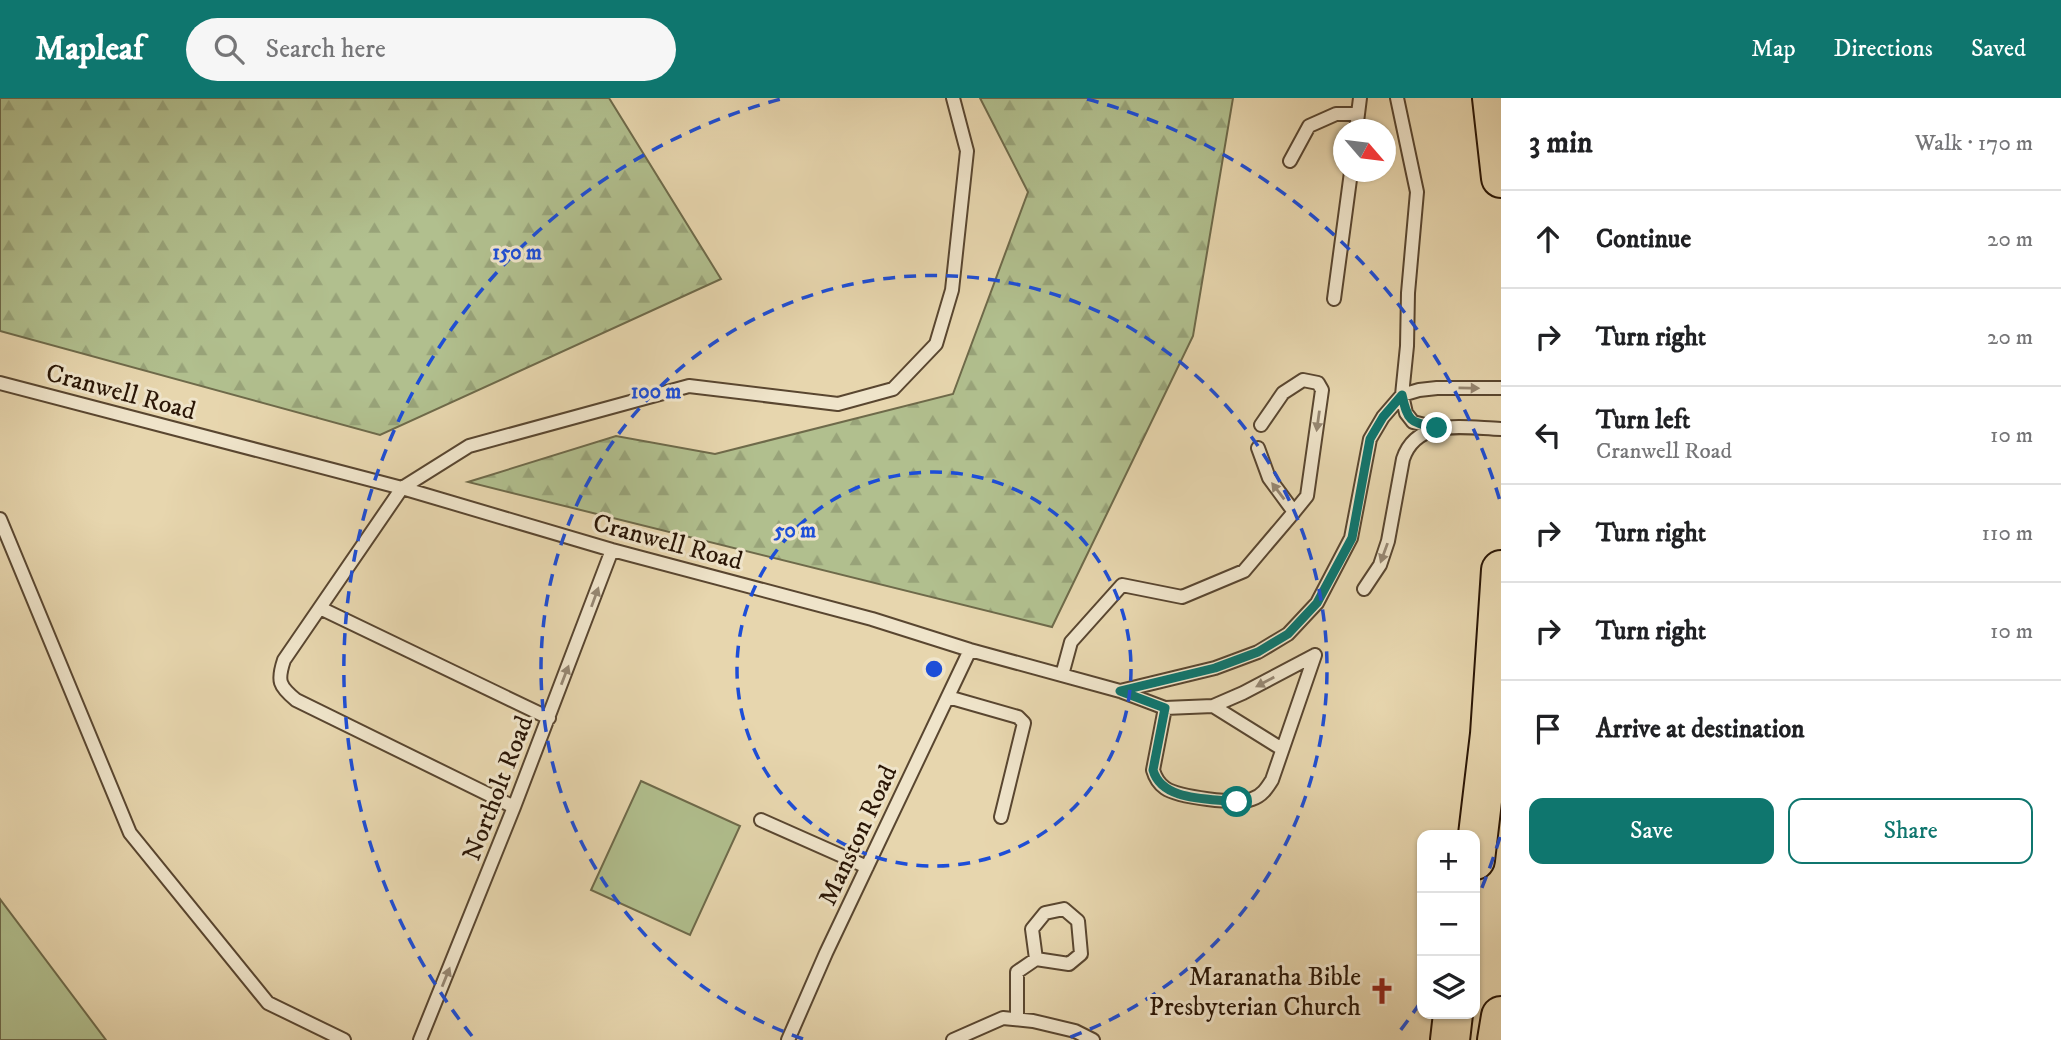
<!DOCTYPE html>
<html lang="en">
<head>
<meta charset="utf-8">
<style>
  body { margin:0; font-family:"IM FELL DW Pica",serif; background:#f6f6f6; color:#202124 }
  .controls { position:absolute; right:21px; bottom:21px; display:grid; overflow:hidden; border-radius:14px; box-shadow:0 2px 5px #0004 }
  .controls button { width:63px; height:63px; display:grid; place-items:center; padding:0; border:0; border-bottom:2px solid #e0e0e0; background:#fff; color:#202124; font:35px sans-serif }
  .compass { position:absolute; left:1333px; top:21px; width:63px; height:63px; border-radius:50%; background:#fff; box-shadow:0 2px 5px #0004; rotate:118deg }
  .stop { position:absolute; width:21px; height:21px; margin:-16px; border:5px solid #0f766e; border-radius:50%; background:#fff }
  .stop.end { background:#0f766e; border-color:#fff; box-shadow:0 2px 7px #0008 }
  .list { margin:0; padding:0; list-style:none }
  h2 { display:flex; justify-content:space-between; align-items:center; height:91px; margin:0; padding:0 28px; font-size:30px }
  h2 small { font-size:23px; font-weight:400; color:#757577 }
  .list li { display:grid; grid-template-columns:46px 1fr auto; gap:21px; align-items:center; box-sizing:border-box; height:98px; padding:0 28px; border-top:2px solid #e0e0e0 }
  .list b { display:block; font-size:26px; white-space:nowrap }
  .list p { margin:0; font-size:23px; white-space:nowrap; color:#757577 }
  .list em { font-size:23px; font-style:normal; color:#757577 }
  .actions { display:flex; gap:14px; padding:21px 28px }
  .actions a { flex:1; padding:16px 0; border:2px solid #0f766e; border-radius:14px; text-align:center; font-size:24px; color:#0f766e }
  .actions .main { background:#0f766e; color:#fff }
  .icon { flex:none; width:38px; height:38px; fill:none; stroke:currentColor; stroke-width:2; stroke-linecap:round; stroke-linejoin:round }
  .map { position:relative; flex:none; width:1501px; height:942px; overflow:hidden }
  header { display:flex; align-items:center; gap:42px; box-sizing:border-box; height:98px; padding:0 35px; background:#0f766e; color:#fff }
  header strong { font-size:33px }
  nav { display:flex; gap:38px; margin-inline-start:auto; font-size:24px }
  .search { width:490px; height:63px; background:#f6f6f6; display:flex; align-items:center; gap:18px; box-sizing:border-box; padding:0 24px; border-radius:38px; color:#757577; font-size:26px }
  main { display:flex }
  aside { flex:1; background:#fff }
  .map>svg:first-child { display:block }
  .grass { fill:#b1bf8e; stroke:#6e6a4a; stroke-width:2 }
  .forest { fill:url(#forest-firs); stroke:#6e6a4a; stroke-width:2 }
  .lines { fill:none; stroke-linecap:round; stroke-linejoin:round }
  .lane-casing { stroke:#594630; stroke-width:16 }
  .primary-casing { stroke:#2a1606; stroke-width:42 }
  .lane { stroke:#efe4ca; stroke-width:12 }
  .primary { stroke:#e7d6ae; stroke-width:38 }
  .oneway { fill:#968772 }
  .route { stroke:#0f766e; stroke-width:9 }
  .ring { fill:none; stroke:#1d4ed8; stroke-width:3.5; stroke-dasharray:12 9 }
  .labels { text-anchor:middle; stroke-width:6; stroke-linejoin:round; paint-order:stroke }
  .street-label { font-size:26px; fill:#2a1606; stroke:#efe4ca }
  .poi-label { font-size:26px; fill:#2a1606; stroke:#efe4ca; text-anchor:end }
  .centre { fill:#1d4ed8; stroke:#efe4ca; stroke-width:3.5 }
  .ring-label { font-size:21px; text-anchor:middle; font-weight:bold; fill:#1d4ed8; stroke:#efe4ca; stroke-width:6; stroke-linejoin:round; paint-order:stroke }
</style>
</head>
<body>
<header>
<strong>Mapleaf</strong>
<div class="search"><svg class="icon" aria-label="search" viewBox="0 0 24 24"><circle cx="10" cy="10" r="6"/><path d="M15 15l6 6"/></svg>Search here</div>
<nav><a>Map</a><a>Directions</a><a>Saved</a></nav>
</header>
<main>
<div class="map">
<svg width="1501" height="942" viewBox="0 0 1501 942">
  <defs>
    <pattern id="forest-firs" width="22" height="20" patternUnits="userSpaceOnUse" patternTransform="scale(1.75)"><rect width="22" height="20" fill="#b1bf8e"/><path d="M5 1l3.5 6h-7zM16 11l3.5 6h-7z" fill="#98a379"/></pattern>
  </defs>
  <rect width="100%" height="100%" fill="#e7d6ae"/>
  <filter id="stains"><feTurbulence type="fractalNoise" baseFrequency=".00286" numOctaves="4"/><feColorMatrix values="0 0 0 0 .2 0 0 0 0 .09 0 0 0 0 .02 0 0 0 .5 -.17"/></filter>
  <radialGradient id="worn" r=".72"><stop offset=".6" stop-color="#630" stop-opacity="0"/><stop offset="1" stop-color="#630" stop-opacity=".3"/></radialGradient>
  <path class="grass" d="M641,683L740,728L690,837L591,792Z
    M0,801L106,942H0Z"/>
  <path class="forest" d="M0,0H609L721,181L380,337L0,233Z
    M980,0H1233L1193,238L1052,529L468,384L616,338L715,356L953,296L1028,94Z"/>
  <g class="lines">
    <defs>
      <path id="lane" d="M1397,0L1417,94L1408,195L1407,248L1402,297L1406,315L1413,324L1437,330
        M1356,32L1360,0
        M1290,63L1309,28L1336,16H1358
        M1334,201L1351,74
        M0,285L402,390L612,452L872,521L970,552L1120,593L1165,610L1213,608L1243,595L1315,557
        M1258,350L1269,380L1294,414L1307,398L1322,292L1318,285L1303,282L1283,295L1261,327
        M0,421L130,735L268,905L344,942
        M1364,491L1380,467L1388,443L1403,361C1417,319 1465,330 1501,331
        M320,510L549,620
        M1062,577L1071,544L1122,487L1182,499L1244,473L1294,414
        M1120,593L1215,570L1258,554L1288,536L1317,505L1351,440L1370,341L1383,319L1402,297L1419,292L1437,290H1501
        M948,599L1018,619L1024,625L1001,719
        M1213,608L1282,651
        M1165,610L1153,672C1155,679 1158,685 1165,690C1178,699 1237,707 1252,701C1262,698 1267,690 1272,682L1315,557
        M514,709L296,602C279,588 277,583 284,562L402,390L469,348L689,288L838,306L893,291L936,246L952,192L967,53L953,0
        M761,722L867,769
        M1017,921V874L1036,861L1069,866L1081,856L1078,823L1064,811L1045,815L1032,831L1036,861
        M420,942L514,709L612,452
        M788,942L826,855L970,552
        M953,942L1003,920L1033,923L1075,933L1093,942"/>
      <path id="primary" d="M1492,0L1501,80
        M1475,762L1490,636L1501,472
        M1450,942L1453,916
        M1497,942L1501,918"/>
    </defs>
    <use href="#lane" class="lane-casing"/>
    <use href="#primary" class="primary-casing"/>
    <use href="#lane" class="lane"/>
    <use href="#primary" class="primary"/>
  </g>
  <defs><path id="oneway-solid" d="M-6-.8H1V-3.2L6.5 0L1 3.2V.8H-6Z" transform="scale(1.75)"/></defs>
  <g class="oneway">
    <use href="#oneway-solid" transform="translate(1469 290) rotate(1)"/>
    <use href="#oneway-solid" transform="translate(1318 323) rotate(98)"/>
    <use href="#oneway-solid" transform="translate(1278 393) rotate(-127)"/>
    <use href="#oneway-solid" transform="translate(1384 455) rotate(110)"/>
    <use href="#oneway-solid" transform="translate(595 499) rotate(-70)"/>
    <use href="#oneway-solid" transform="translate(565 577) rotate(-69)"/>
    <use href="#oneway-solid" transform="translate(1265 584) rotate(152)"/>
    <use href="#oneway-solid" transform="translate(446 879) rotate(-68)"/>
  </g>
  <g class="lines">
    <path class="route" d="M1237,704C1210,700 1162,704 1153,672L1165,610L1120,593L1215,570L1258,554L1288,536L1317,505L1352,440L1370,341L1383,319L1402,297C1408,325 1411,324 1437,330"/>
  </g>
  <g class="ring">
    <circle cx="934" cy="571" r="197"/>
    <path d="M803 941A393 393 0 1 1 1065 941"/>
    <path d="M1500 739A590 590 0 0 1 1475 806M1420 905A590 590 0 0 1 1396 938M472 938A590 590 0 0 1 781 1M1087 1A590 590 0 0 1 1500 403"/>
  </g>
  <defs>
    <symbol id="church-bare" viewBox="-9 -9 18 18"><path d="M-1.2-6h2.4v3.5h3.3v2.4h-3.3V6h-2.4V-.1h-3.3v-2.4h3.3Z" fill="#8f2418" stroke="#efe4ca" stroke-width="2.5" paint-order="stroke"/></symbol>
  </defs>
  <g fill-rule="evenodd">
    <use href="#church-bare" x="1363" y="874" width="38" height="38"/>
  </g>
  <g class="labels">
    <g class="street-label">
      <text transform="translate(121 293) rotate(15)" y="9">Cranwell Road</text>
      <text transform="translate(668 443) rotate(15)" y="9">Cranwell Road</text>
      <text transform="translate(497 690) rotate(-69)" y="9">Northolt Road</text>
      <text transform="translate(857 737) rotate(-65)" y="9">Manston Road</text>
    </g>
    <g class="poi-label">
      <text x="1361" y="887">Maranatha Bible<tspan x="1361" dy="30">Presbyterian Church</tspan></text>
    </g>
  </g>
  <circle cx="934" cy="571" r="10" class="centre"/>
  <g class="ring-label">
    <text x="517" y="161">150 m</text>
    <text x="656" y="300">100 m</text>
    <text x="795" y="439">50 m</text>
  </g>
  <rect width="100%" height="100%" filter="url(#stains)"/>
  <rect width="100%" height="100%" fill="url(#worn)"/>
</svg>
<div class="controls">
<button>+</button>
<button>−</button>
<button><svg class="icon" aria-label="layers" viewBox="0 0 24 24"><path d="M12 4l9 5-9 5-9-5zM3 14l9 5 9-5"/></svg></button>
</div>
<svg class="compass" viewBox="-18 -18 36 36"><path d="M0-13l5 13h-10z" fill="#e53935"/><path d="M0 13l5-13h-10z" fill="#757577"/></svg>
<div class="stop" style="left:1237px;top:704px"></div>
<div class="stop end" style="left:1437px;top:330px"></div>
</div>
<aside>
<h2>3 min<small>Walk · 170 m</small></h2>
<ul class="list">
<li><svg class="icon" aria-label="ahead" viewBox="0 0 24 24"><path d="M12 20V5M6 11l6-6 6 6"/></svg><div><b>Continue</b></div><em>20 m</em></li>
<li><svg class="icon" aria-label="right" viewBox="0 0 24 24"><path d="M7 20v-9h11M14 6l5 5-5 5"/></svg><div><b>Turn right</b></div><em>20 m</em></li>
<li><svg class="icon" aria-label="left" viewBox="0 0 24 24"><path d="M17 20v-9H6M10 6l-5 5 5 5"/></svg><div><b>Turn left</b><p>Cranwell Road</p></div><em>10 m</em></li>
<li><svg class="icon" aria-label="right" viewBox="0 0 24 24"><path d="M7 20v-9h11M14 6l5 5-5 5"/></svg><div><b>Turn right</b></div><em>110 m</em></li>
<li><svg class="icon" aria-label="right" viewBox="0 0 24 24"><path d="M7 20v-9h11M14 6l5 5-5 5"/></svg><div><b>Turn right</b></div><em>10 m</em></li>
<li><svg class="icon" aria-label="arrive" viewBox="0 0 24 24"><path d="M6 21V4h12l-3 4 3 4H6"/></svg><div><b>Arrive at destination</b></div></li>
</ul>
<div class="actions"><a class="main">Save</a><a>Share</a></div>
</aside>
</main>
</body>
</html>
